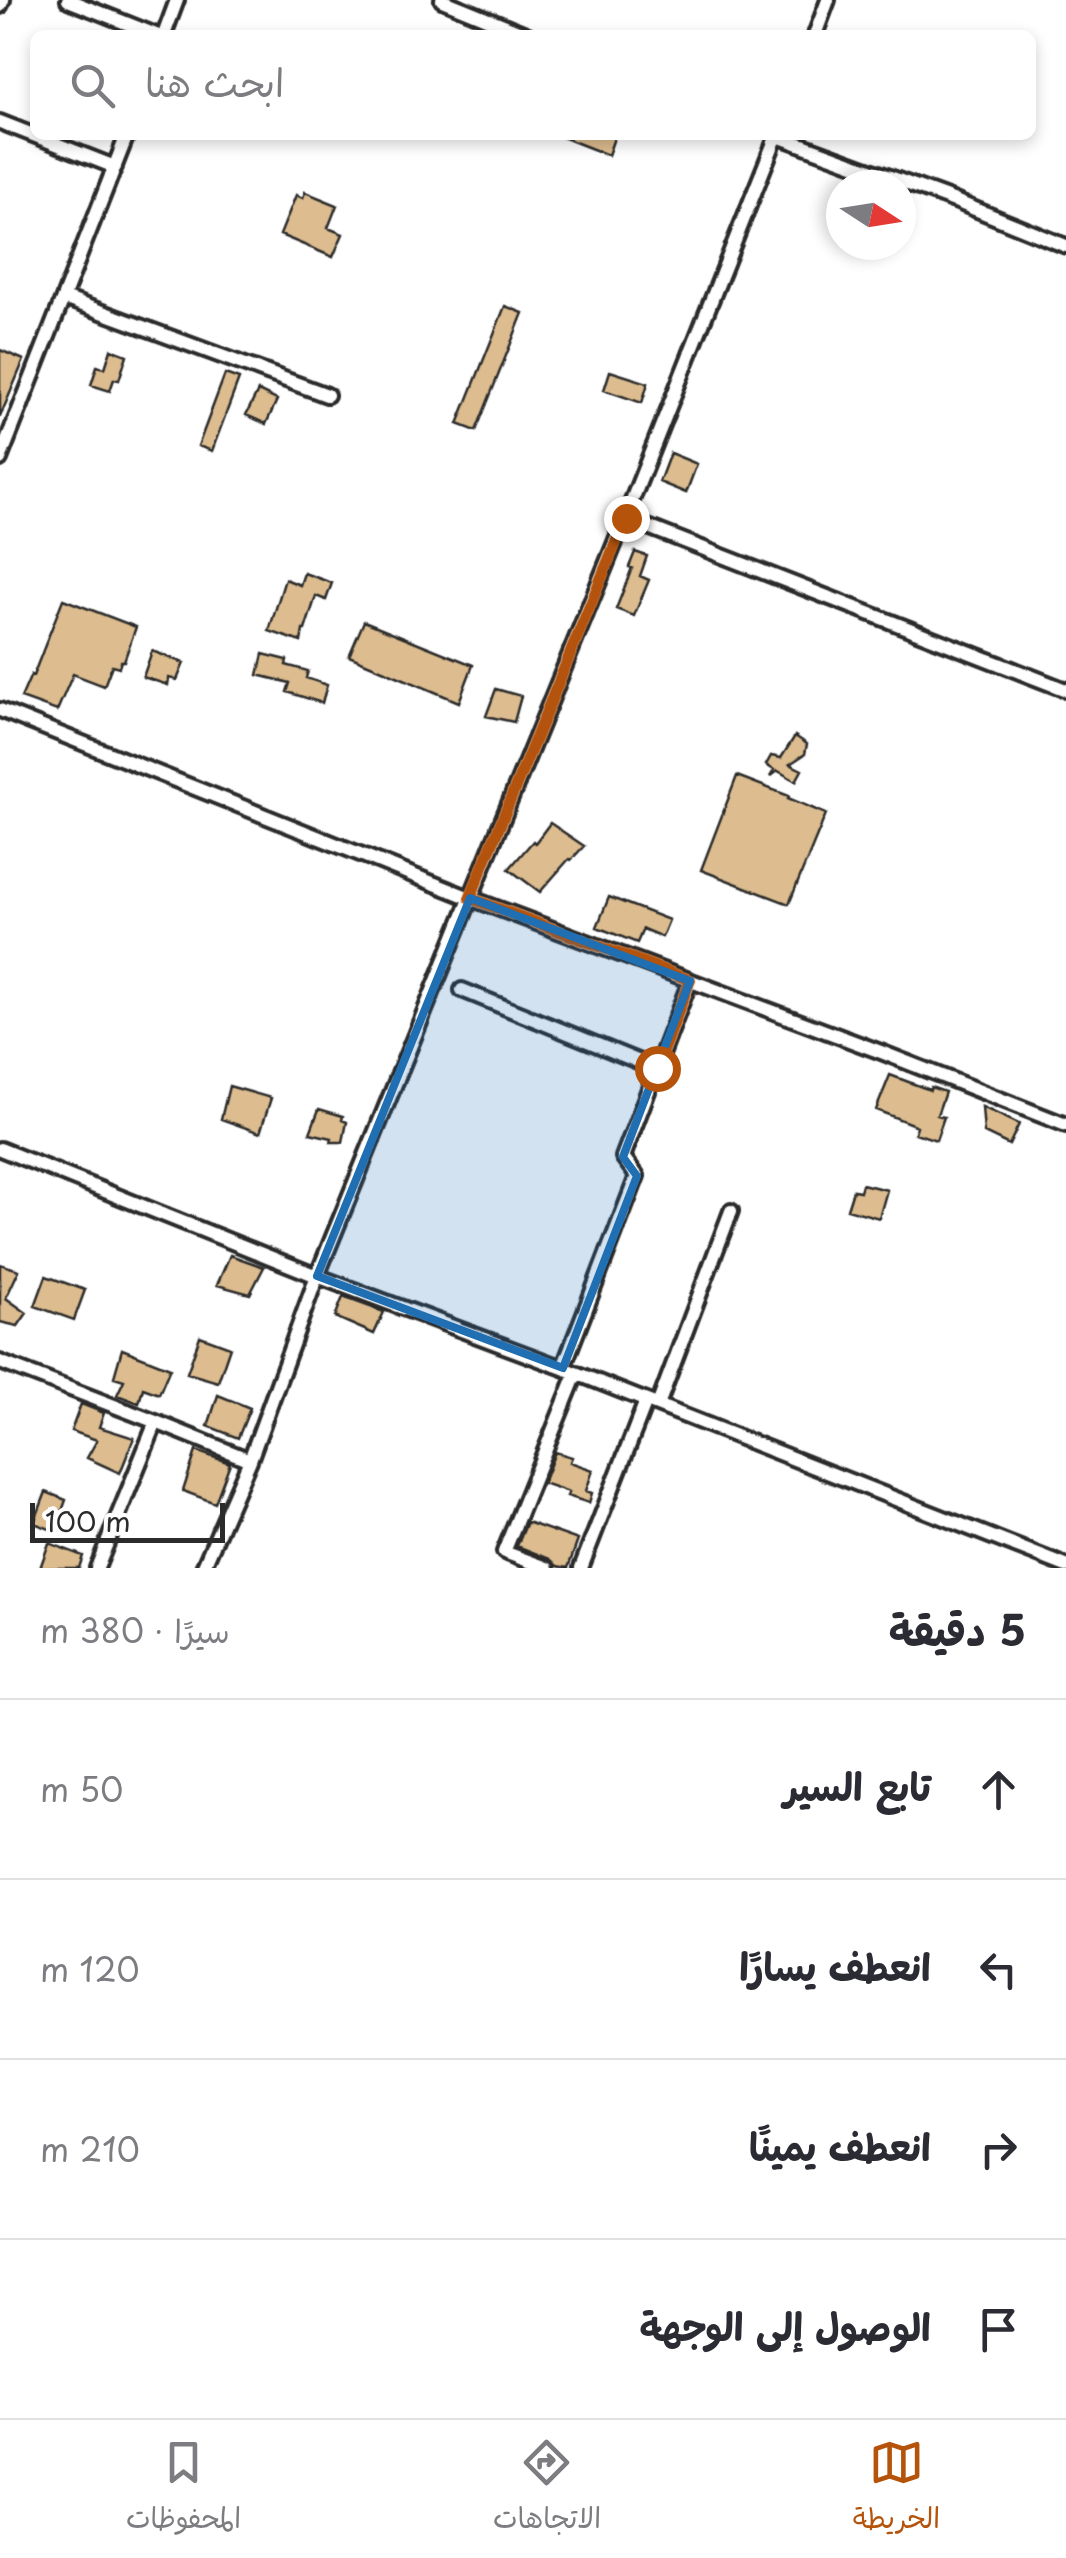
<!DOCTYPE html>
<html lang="ar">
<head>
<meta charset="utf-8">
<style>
  body { margin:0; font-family:"Playpen Sans","Playpen Sans Arabic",sans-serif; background:#f2f2f3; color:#2b2b33; direction:rtl }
  .compass { position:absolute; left:826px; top:170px; width:90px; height:90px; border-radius:50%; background:#fff; box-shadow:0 5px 15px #0003; rotate:102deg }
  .scale { position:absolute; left:30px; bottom:25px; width:195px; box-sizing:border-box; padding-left:10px; border:5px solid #2b2b2b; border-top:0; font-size:28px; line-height:35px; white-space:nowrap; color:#2b2b2b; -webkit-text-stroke:8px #fff; paint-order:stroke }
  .stop { position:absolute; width:30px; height:30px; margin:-22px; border:8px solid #b45309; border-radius:50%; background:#fff }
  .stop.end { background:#b45309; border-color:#fff; box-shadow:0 2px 10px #0008 }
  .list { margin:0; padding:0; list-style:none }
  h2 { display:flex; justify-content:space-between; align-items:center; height:130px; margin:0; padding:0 40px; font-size:42px }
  h2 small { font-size:32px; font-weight:400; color:#7c7c81 }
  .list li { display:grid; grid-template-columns:65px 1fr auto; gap:30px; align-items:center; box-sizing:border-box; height:180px; padding:0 40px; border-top:2px solid #e1e1e2 }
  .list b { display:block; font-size:38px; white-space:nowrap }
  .list em { font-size:32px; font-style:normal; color:#7c7c81 }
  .icon { flex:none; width:55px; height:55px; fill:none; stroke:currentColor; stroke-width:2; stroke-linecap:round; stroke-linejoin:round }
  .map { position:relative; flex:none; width:1066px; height:1568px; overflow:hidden; direction:ltr }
  .search { position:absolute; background:#fff; box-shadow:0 5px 15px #0003; left:30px; right:30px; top:30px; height:110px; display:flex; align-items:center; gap:25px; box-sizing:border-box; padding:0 35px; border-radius:15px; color:#7c7c81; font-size:38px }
  .sheet { height:850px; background:#fff }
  nav { display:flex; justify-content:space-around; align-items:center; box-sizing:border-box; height:140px; border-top:2px solid #e1e1e2; background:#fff; font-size:28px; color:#7c7c81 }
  nav a { display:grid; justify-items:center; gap:5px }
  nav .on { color:#b45309 }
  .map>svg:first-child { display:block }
  .building { fill:#ddbd8f; stroke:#2b2b2b; stroke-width:2.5 }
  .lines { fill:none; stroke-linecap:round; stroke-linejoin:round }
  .street-casing { stroke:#2b2b2b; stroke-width:20 }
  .street { stroke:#fff; stroke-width:12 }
  .route { stroke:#b45309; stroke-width:12 }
  .marked { fill:#1f6fb2; fill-opacity:0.2; stroke:#1f6fb2; stroke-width:8; stroke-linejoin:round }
</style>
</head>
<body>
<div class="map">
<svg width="1066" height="1568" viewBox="0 0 1066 1568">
  <rect width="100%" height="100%" fill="#fff"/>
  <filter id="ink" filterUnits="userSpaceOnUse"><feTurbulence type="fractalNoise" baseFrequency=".01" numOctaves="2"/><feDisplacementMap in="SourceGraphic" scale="20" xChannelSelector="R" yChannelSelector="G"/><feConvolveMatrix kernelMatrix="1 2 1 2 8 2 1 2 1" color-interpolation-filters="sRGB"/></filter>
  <g filter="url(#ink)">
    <path class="building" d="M557,135H615L608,155Z
      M305,192L337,205L328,228L343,234L333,257L280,235L296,195L303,198Z
      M505,306L523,313L476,431L458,424Z
      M111,349L127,355L119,380L114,379L110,391L91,385L97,366L105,368Z
      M0,350L24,360L0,417Z
      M610,371L648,383L642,403L604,390Z
      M225,374L239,379L212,451L198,446Z
      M258,391L277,400L266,424L246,415Z
      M670,453L697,464L686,493L659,482Z
      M635,552L647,556L640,576L649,580L634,616L616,609L632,568L629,567Z
      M304,573L332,583L326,600L316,596L305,630H303L301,642L269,631L285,579L300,585Z
      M63,599L136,627L124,661H121L119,667L112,665L104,686L73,674L57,711L21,698L31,675L33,676Z
      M364,621L473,665L459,702L349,656Z
      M152,651L184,663L177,680L169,678L168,685L143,677Z
      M263,654L287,660L286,665L308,671L306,678L327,685L322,703L287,692L290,683L258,675Z
      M496,689L521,696L514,722L486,716Z
      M795,736L807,744L805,754L790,764L802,770L796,781L778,771L770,777L774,770L766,765L771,756L781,758Z
      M737,776L789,796L788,798L826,814L789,904L701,870Z
      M550,823L584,846L571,860L569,859L540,892L509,869L533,841L535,843Z
      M609,897L669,920L662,937L643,929L637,943L597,927Z
      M890,1075L930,1090L931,1087L945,1092L937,1115L944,1117L936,1140L915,1133L917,1126L876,1110Z
      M229,1086L271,1098L260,1133L221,1119Z
      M982,1107L1019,1124L1009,1145L984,1133Z
      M319,1109L343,1116L342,1120L347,1122L343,1142H331L332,1138L310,1133Z
      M862,1184L887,1190L879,1218L847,1209L853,1190L860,1191Z
      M230,1255L264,1267L250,1294L217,1285Z
      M0,1264L19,1270L6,1298L27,1313L18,1326L0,1322Z
      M46,1276L85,1290L74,1320L35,1306Z
      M343,1297L384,1312L374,1334L335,1317Z
      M200,1336L230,1347L218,1382L187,1373Z
      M122,1349L170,1368L159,1394L143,1388L139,1403L117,1395L124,1380L114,1377Z
      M218,1395L250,1408L238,1438L208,1426Z
      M81,1404L104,1413L99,1427L134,1438L120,1473L87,1458L97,1440L71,1431Z
      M196,1451L230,1463L215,1503L183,1491Z
      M555,1452L572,1457L570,1462L593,1470L586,1491L592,1493L589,1503L567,1496L569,1492L543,1483Z
      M46,1492L66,1500L55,1531L34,1523Z
      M527,1522L578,1540L568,1568L557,1566L550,1559L517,1546Z
      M49,1543L83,1556L79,1568H40Z"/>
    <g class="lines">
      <defs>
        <path id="street" d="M68,0L156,35
          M442,0L528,35
          M0,6L3,0
          M164,35L177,0
          M815,35L828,0
          M0,122L115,167
          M775,135L955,201L1066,246
          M64,298L327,395
          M0,459L127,135
          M625,518L1066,690
          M0,710L470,898L881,1052L1066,1125
          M462,990L657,1069
          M0,1149L317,1276L563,1368L1066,1566
          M0,1362L156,1422L250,1460
          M563,1368L637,1176L623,1157L690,981
          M658,1405L731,1211
          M97,1568L156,1422
          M203,1568L250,1460L317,1276L625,518L777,135
          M547,1568L504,1552L576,1374
          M581,1568L646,1401"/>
      </defs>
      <use href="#street" class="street-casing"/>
      <use href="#street" class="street"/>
    </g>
  </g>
  <g class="lines" filter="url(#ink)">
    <path class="route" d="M626,518L470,898L690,980L657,1068"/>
  </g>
  <path class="marked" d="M470,898L690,981L623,1157L637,1176L563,1368L317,1276Z"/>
</svg>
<svg class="compass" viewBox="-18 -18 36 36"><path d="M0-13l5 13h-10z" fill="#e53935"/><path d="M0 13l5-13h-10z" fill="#7c7c81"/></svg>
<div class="scale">100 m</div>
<div class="stop" style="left:657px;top:1068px"></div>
<div class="stop end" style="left:626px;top:518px"></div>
<div class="search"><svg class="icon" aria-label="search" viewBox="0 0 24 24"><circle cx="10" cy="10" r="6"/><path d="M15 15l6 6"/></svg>ابحث هنا</div>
</div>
<section class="sheet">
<h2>5 دقيقة<small>سيرًا · 380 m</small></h2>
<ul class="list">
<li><svg class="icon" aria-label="ahead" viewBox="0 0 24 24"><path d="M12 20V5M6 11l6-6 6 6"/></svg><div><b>تابع السير</b></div><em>50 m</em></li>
<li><svg class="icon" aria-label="left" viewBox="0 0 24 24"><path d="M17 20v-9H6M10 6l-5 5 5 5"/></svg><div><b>انعطف يسارًا</b></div><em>120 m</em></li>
<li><svg class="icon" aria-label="right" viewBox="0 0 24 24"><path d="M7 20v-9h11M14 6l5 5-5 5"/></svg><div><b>انعطف يمينًا</b></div><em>210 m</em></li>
<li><svg class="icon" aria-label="arrive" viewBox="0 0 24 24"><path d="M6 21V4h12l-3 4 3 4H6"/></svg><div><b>الوصول إلى الوجهة</b></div></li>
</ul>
</section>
<nav>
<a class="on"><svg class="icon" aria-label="map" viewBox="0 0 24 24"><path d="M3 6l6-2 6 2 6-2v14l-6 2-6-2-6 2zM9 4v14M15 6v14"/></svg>الخريطة</a>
<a><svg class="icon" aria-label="directions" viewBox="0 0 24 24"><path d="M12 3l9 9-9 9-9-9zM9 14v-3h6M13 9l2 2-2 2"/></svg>الاتجاهات</a>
<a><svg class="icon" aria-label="saved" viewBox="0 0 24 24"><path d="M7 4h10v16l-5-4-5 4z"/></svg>المحفوظات</a>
</nav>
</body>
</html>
